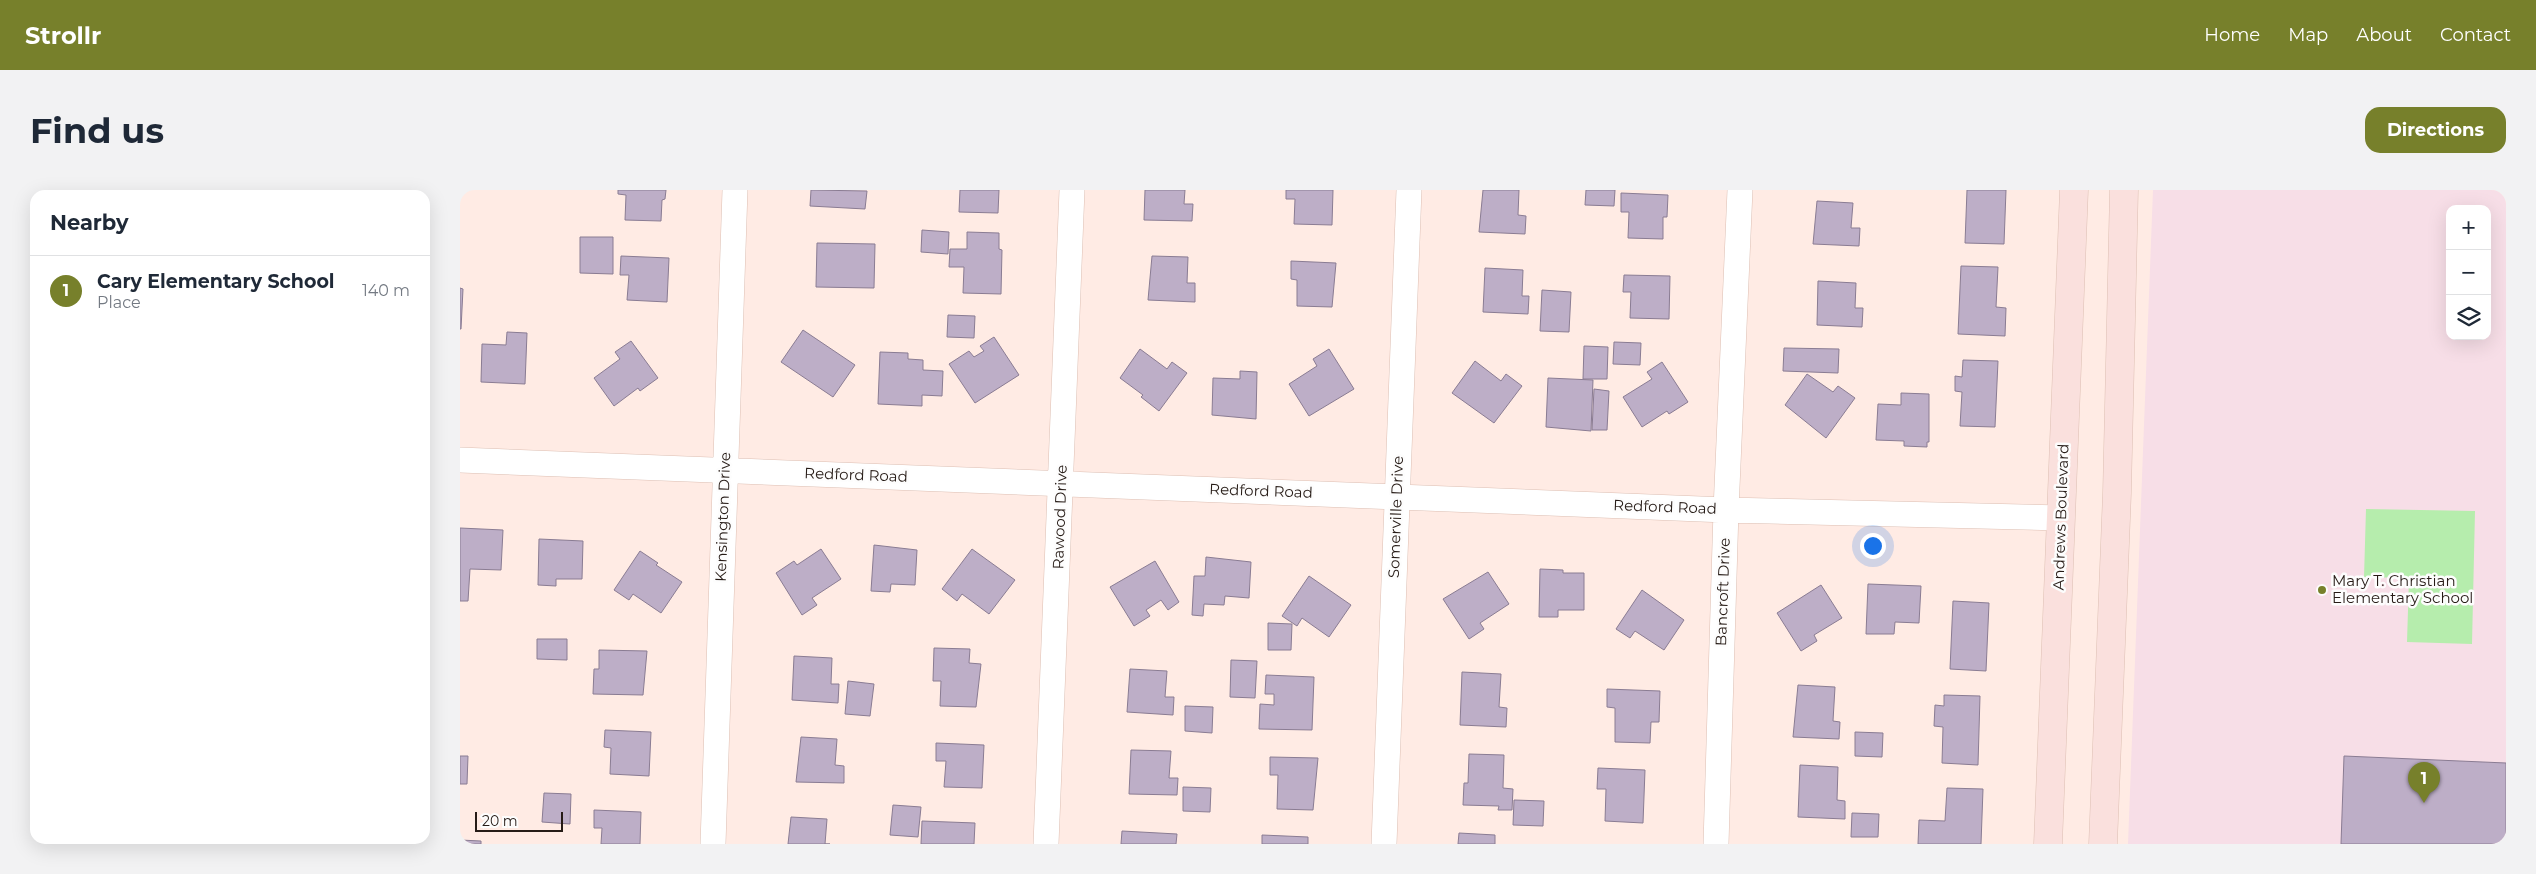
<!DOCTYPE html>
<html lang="en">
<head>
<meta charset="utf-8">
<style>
  body { margin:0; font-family:Montserrat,sans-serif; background:#f2f2f3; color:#1f2937 }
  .controls { position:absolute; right:15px; top:15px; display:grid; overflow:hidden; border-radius:10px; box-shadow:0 5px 20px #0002 }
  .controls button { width:45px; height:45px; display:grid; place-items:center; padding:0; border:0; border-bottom:1px solid #e0e1e3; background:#fff; color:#1f2937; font:25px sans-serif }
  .scale { position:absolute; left:15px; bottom:12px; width:88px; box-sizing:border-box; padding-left:5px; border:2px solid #261b16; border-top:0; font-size:14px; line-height:18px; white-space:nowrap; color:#261b16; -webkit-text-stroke:4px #fdfdfd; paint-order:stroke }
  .you { position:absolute; left:1412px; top:355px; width:18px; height:18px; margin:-12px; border:4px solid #fff; border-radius:50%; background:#1a73e8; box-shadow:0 0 0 8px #1a73e833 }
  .badge { display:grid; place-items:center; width:32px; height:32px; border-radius:50%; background:#77802b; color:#fff; font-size:16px; font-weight:700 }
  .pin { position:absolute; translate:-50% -41px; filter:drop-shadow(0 1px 2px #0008) }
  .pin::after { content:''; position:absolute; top:26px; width:18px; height:15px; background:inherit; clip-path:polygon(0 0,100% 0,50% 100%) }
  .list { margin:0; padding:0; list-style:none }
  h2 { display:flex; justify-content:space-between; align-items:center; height:65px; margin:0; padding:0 20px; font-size:21px }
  h2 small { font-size:16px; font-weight:400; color:#747a83 }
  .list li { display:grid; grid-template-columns:32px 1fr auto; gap:15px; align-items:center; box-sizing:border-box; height:70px; padding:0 20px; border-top:1px solid #e0e1e3 }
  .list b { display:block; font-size:19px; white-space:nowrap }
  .list p { margin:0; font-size:16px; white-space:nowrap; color:#747a83 }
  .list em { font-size:16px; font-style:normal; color:#747a83 }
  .icon { flex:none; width:28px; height:28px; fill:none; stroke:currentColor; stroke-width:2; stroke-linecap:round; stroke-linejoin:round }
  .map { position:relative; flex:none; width:2046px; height:654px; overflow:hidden; border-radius:15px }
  header { display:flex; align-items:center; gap:30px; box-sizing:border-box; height:70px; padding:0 25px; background:#77802b; color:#fff }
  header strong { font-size:24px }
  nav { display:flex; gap:28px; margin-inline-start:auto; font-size:18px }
  .intro { display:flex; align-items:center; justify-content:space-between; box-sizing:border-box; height:120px; padding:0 30px }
  h1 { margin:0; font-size:35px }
  .button { padding:12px 22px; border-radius:15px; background:#77802b; color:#fff; font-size:18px; font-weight:700 }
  main { display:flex; gap:30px; padding:0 30px }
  aside { flex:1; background:#fff; border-radius:15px; box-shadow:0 5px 20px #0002 }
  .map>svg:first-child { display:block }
  .education { fill:#f7dee7; fill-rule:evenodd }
  .green { fill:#b6edad }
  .building { fill:#bdaec7; stroke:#8a7c93 }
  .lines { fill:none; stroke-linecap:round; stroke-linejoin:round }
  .street-casing { stroke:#ddbfb3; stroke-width:26 }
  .secondary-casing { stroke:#ddbfb3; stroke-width:29 }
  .street { stroke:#fff; stroke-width:25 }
  .secondary { stroke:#fae0dd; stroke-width:28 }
  .poi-dot { fill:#77802b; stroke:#fdfdfd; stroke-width:2 }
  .labels { text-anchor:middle; stroke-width:5; stroke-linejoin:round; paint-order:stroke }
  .street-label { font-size:15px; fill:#261b16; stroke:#fdfdfd }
  .poi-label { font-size:15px; fill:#261b16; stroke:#fdfdfd; text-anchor:start }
</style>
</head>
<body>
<header>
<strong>Strollr</strong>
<nav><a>Home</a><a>Map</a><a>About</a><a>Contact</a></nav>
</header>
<div class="intro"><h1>Find us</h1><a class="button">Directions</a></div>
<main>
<aside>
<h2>Nearby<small></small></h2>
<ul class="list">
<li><span class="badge">1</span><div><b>Cary Elementary School</b><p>Place</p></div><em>140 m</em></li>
</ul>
</aside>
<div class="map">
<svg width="2046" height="654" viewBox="0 0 2046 654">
  <rect width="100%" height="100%" fill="#ffebe4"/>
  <path class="education" d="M1693,0H2046V654H1668ZM1990,19H2027V146H1990Z"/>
  <path class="green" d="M1906,319L2015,321L2012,454L1947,452L1949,388L1904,387Z"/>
  <path class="building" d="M158,0H206L205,9L202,10L201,31L165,30L166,5L158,4Z
    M351,0L407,1L405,19L350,16Z
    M500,0H539L538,23L499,22Z
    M685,0H725L724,14H733L732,31L684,30Z
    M826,0H873L872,35L834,34L835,9H826Z
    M1023,0H1059L1058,25L1066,26L1065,44L1019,42Z
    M1126,0H1155L1154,16L1125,15Z
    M1507,0H1546L1544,54L1505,53Z
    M1161,3L1208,5L1207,27H1203V49L1168,48L1169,22H1161Z
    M1357,11L1393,13L1391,38H1400L1399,56L1353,54Z
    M462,40L489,42L488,64L461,62Z
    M507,42L539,43V59L542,60L541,104L503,103L504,77H489L490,59H507Z
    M120,47H153V84L120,83Z
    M357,53L415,54L414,98L356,97Z
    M161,66L209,68L207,112L167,110L169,85H160Z
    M692,66L728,67L727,93H735V112L688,110Z
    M831,71L876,73L872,117L837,116V90L831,89Z
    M1501,76L1538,77L1536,117L1546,118L1545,146L1498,144Z
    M1025,78L1063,80L1062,106H1069L1068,124L1023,122Z
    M1164,85L1210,86L1209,129L1170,128L1171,102H1163Z
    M1358,91L1396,93L1395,118H1403L1402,137L1357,135Z
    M0,98L3,99L1,139H0Z
    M1082,100L1111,102L1109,142L1080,141Z
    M488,125L515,126L514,148L487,147Z
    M343,140L395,175L373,207L321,172Z
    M47,142L67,143L65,194L21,192L22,154L46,155Z
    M534,147L559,185L515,213L489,174L509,161L514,167L524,161L520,156Z
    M171,151L198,188L180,201L178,198L154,216L134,188L160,169L155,162Z
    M1154,152L1181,153L1180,175L1153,174Z
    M1124,156L1148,157L1147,189H1123Z
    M1324,158L1379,159L1378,183L1323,181Z
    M680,159L707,179L712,172L727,183L699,221L681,207L683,205L660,188Z
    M869,159L894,199L849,226L829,194L857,176L853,169Z
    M420,162L448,163V169L463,170V180L483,181L482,206L462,205V216L418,214Z
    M1503,170L1538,171L1535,237L1500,236L1502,202L1495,201V186L1502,187Z
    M1015,171L1041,191L1046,184L1062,196L1034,233L992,203Z
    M1202,172L1228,212L1209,224L1207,221L1182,237L1163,207L1192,189L1187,182Z
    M780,181L797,182L796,229L752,225L753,188L780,189Z
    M1347,184L1373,202L1378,196L1395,208L1366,248L1325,215Z
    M1088,188L1133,190L1131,241L1086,237Z
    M1134,199L1149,201L1147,240H1132Z
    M1441,203L1469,204V252H1467V257L1444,256V251L1416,250L1418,214L1441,215Z
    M0,338L43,340L41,380L10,379L8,411H0Z
    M79,349L123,351L122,389H96V396L78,395Z
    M414,355L457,360L455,395L431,394L430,402L411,401Z
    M361,359L381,389L352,408L357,415L342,425L316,383L334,371L337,375Z
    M512,359L555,390L529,424L502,404L497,411L482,399Z
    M180,361L198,373L196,375L222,392L201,423L173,404L169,410L154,400Z
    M746,367L791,372L789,408L765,406L764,415L744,414L743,426L732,425L734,386H745Z
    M695,371L719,412L708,420L701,410L686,420L690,426L674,436L650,397Z
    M1080,379L1103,380V383H1124V420H1098V427H1079Z
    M1028,382L1049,414L1020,433L1024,439L1009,449L983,409Z
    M849,386L891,415L869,447L842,428L837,436L822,426Z
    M1408,394L1461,396L1459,433L1435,432L1434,444H1406Z
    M1361,395L1382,428L1354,445L1357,451L1341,461L1317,423Z
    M1182,400L1224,430L1204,460L1175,441L1170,448L1156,439Z
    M1493,411L1529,413L1526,481L1490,479Z
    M808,433L832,434L831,460H808Z
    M77,449H107V470L77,469Z
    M474,458L510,459L509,473L521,474L516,517L480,516L481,491H473Z
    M139,460L187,461L183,505L133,504L134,479H139Z
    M334,466L372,468L371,494H379L378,513L332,510Z
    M771,470L797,471L795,508L770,507Z
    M670,479L707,481L705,507H714L713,525L667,522Z
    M1002,482L1041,484L1039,517L1047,518L1046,537L1000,535Z
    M806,485L854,487L852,540L799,539L800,514L814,515V504H805Z
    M388,491L414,494L410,526L385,524Z
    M1338,495L1375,497L1373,531L1380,532L1379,549L1333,547Z
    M1147,499L1200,501L1199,532H1191L1190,553L1155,552V518L1147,517Z
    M1484,505L1520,506L1518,575L1482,573L1483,537L1474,536L1475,515L1484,516Z
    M725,516L753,517L752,543L725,541Z
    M145,540L191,542L189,586L150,584L151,558L144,557Z
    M1395,542L1423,543L1422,567L1395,566Z
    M341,547L377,549L375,575L384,576V593L336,592Z
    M476,553L524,555L522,598L484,597L486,571H476Z
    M671,560L711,561L709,588H718L717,605L669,604Z
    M1009,564L1044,565L1043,598L1053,599L1052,620H1038L1039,616L1003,615L1004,593H1008Z
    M0,566H8L7,594H0Z
    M1884,566L2046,573V654H1881Z
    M810,567L858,568L853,620L817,619L818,585H810Z
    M1340,575L1378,577L1377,610L1385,611V629L1338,627Z
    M1138,578L1185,580L1183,633L1145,631L1146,599H1137Z
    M723,597L751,598L750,622L723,621Z
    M1487,598L1523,599L1521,654H1458L1459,630L1485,631Z
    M84,603L111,604L110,634L82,632Z
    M1054,610L1084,611L1083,636L1053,635Z
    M433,615L461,617L458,647L430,645Z
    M134,620L181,622L180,654H141L142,638H134Z
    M1392,623L1419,624L1418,647H1391Z
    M331,627L367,629L365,654H370H328Z
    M462,631L515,633L514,654H461Z
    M662,641L717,644L716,654H661Z
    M999,643L1035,645V654H998Z
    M802,645L848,647V654H802Z
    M0,650L21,651V654H0Z"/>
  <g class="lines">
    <defs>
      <path id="street" d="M0,270L1266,320L1601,328
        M253,654L275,0
        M586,654L612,0
        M924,654L949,0
        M1256,654L1266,320L1280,0"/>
      <path id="secondary" d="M1588,654L1614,0
        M1643,654L1657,303L1664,0"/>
    </defs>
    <use href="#street" class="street-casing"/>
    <use href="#secondary" class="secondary-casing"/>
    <use href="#street" class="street"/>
    <use href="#secondary" class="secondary"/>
  </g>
  <circle class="poi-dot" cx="1862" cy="400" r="5"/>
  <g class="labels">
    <g class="street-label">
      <text transform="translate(396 285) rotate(2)" y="5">Redford Road</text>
      <text transform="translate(801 301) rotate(2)" y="5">Redford Road</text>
      <text transform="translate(1205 317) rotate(2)" y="5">Redford Road</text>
      <text transform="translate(263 327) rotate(-88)" y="5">Kensington Drive</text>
      <text transform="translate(600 327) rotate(-88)" y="5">Rawood Drive</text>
      <text transform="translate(936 327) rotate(-88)" y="5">Somerville Drive</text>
      <text transform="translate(1601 327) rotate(-88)" y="5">Andrews Boulevard</text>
      <text transform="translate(1263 402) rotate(-88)" y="5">Bancroft Drive</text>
    </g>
    <g class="poi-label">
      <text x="1872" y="396">Mary T. Christian<tspan x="1872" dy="17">Elementary School</tspan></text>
    </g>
  </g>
</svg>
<div class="controls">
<button>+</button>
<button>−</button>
<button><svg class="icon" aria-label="layers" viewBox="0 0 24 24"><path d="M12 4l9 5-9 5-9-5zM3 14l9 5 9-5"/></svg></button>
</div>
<div class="scale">20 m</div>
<div class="you"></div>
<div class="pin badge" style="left:1964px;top:613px">1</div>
</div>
</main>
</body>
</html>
